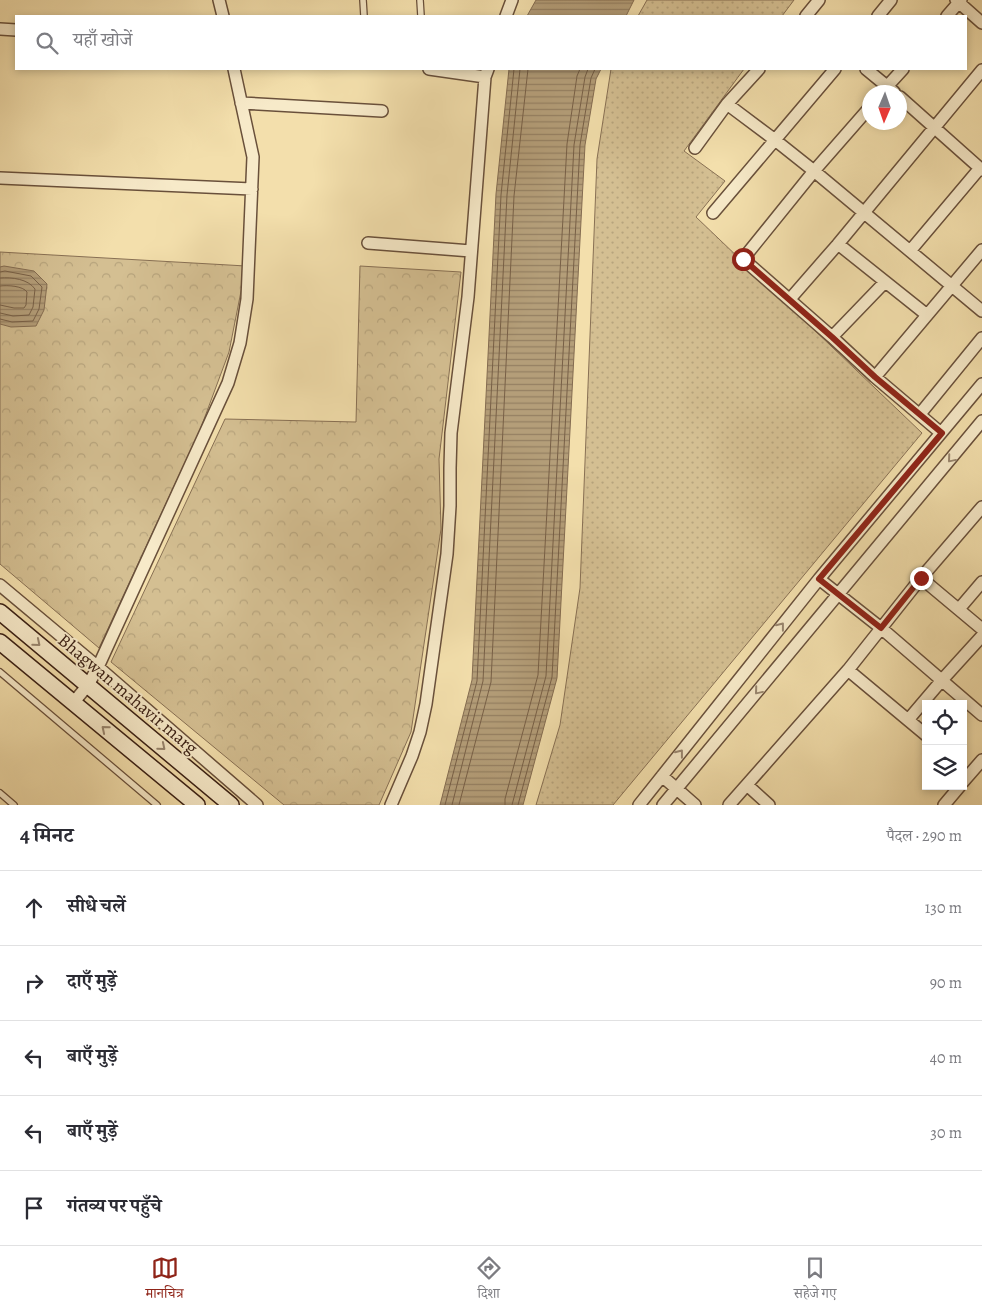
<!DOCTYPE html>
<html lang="hi">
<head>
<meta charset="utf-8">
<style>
  body { margin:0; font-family:Alegreya,"Noto Serif Devanagari",serif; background:#f2f2f3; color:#2b2b33 }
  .controls { position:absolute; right:15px; bottom:15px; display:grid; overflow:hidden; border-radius:0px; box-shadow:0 2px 8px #0003 }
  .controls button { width:45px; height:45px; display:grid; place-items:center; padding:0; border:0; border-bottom:1px solid #e1e1e2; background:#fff; color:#2b2b33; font:25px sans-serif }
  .compass { position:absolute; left:862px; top:85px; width:45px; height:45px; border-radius:50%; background:#fff; box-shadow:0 2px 8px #0003; rotate:182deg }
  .stop { position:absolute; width:15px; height:15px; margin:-11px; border:4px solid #8f2418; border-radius:50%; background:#fff }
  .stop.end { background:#8f2418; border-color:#fff; box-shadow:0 1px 5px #0008 }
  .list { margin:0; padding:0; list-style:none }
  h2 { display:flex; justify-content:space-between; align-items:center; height:65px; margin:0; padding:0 20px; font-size:21px }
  h2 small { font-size:16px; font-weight:400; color:#7c7c81 }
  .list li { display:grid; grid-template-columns:32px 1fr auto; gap:15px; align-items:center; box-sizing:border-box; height:75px; padding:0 20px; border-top:1px solid #e1e1e2 }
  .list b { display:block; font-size:19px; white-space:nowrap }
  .list em { font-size:16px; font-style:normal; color:#7c7c81 }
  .icon { flex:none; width:28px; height:28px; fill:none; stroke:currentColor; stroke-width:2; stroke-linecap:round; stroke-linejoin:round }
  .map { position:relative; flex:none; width:982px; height:805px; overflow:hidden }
  .search { position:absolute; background:#fff; box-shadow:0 2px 8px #0003; left:15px; right:15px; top:15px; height:55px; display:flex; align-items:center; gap:12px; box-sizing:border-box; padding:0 18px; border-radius:0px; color:#7c7c81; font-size:19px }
  .sheet { height:440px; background:#fff }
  nav { display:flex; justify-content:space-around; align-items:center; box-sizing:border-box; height:70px; border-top:1px solid #e1e1e2; background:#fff; font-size:14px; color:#7c7c81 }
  nav a { display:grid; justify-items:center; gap:2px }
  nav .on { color:#8f2418 }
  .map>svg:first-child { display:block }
  .grass { fill:url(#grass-dots); stroke:#887054 }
  .forest { fill:url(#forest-crowns); stroke:#887054 }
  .water { fill:url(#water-rules); stroke:#846c51 }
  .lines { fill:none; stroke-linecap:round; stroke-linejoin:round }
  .shore { stroke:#786047; stroke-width:1 }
  .lane-casing { stroke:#69503b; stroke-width:8 }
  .street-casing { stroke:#69503b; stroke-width:14 }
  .secondary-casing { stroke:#3b2115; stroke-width:18 }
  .lane { stroke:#f7eac9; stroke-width:5.5 }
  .street { stroke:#f7eac9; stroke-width:11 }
  .secondary { stroke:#f7eac9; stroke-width:15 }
  .oneway { stroke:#99866f }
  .route { stroke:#8f2418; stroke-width:6 }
  .labels { text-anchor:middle; stroke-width:4; stroke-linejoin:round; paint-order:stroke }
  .street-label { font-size:18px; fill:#3b2115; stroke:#f7eac9 }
</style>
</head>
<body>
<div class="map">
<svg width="982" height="805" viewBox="0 0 982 805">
  <defs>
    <pattern id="grass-dots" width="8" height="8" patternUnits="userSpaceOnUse" patternTransform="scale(1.25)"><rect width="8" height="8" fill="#d4bf92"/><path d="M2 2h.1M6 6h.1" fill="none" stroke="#b7a47d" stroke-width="1.8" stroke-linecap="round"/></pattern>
    <pattern id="forest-crowns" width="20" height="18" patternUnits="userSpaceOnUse" patternTransform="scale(1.25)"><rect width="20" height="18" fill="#d4bf92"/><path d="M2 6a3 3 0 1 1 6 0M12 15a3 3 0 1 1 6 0" fill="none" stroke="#b7a47d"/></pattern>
    <pattern id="water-rules" width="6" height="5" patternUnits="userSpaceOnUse" patternTransform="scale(1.25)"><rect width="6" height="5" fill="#b49e79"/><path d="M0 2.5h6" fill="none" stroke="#948062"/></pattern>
  </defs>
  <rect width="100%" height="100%" fill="#f3dfac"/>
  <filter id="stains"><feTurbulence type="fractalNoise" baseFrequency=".004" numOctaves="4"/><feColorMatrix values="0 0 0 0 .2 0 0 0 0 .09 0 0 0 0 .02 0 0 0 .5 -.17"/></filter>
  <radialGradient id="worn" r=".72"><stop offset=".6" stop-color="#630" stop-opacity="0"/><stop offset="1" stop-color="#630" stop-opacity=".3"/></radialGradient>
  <path class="grass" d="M647,0H794L782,16H638Z
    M611,69H744L684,151L725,181L696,217L922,433L613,805H536L560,725L580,588L597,159Z"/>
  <path class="forest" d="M0,252L246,266L229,352L200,430L99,648L0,564Z
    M360,266L461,272L439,459L441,529L411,732L379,805H284L111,662L225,419L356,422Z"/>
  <path class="water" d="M536,0H634L626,16H527Z
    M509,69H601L596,79L585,145L557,678L523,805H440L472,680L496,194Z
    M4,266L34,271L47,284L44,310L36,326L11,327L0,324V267Z"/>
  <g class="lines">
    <path class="shore" d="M0,272L5,271L31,276L42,287L39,309L33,321L12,322L0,319
      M0,278C12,277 28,279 35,289L33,307L29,315L13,316L0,313
      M0,286C8,285 23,286 27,292L26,305L24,308H14L0,305
      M445,805L477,681L501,195L514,69
      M452,805L483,681L507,195L520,69
      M459,805L491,682L514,196L528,69
      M505,805V799L538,675L567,144L577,76L580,69
      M512,805L546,676L574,145L585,77L588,69
      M518,805L552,677L580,145L591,78L595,69"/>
    <defs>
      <path id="lane" d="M363,0L364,16
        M420,0L421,16
        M0,672L157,805
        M0,793L14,805"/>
      <path id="street" d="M219,0L223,16
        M956,0L982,23
        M506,16L512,0
        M806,16L819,0
        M878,16L891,0
        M947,16L961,0
        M0,29L16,30
        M429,69L485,77
        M866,69L894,92
        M882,92L903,69
        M900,97L982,170
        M241,103L382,111
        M727,104L775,140L814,171L982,311
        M870,107L814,171L743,259L832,337L875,377L941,433
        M695,148L727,104L759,69
        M0,178L252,189
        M713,213L835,69
        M368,243L471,251
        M838,244L927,315
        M910,251L980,168
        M790,299L838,244L982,70
        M832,337L885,282
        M875,377L982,250
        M920,414L982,338
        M921,578L982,629
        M819,579L881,628L982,715
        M0,585L98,667L257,805
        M959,609L982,582
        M848,670L926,735
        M73,703L88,685L98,667L228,383L240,343L247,299L253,157L234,69
        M908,720L942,680L982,636
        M662,776L695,805
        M963,782L982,760
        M747,785L769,805
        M391,805L412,756L420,732L426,704L447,554L450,506V468L451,433L468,297L485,77L488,69
        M639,805L819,579L982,384
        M663,805L982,421
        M729,805L848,670L921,578L982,507
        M944,805L960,786"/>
      <path id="secondary" d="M0,612L231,805
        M0,642L197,805"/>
    </defs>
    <use href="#lane" class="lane-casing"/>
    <use href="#street" class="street-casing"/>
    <use href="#secondary" class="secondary-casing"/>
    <use href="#lane" class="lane"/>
    <use href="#street" class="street"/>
    <use href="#secondary" class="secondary"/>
  </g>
  <defs><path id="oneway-chevron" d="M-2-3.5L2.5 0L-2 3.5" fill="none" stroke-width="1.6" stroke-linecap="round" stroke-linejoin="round" transform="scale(1.25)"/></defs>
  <g class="oneway">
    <use href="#oneway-chevron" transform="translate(951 459) rotate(130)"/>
    <use href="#oneway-chevron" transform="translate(781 626) rotate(-52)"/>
    <use href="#oneway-chevron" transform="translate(37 643) rotate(40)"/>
    <use href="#oneway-chevron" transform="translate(758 691) rotate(130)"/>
    <use href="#oneway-chevron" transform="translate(105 729) rotate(-140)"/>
    <use href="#oneway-chevron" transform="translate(162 747) rotate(40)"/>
    <use href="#oneway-chevron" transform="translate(680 753) rotate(-52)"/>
  </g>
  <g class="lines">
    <path class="route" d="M743,259L832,337L875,377L942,433L819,579L881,628L921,578"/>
  </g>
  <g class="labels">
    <g class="street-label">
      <text transform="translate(128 694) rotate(40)" y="6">Bhagwan mahavir marg</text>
    </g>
  </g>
  <rect width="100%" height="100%" filter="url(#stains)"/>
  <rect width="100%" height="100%" fill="url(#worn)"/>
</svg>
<div class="controls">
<button><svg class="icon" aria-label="locate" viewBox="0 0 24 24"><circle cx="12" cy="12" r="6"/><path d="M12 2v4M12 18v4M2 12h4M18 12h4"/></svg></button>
<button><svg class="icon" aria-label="layers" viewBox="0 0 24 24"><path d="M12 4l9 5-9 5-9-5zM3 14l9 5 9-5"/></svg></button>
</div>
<svg class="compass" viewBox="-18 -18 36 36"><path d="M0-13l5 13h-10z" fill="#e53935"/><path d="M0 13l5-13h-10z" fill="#7c7c81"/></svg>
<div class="stop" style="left:743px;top:259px"></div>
<div class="stop end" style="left:921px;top:578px"></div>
<div class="search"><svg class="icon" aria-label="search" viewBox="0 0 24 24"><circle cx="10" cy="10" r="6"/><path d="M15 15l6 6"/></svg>यहाँ खोजें</div>
</div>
<section class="sheet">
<h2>4 मिनट<small>पैदल · 290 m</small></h2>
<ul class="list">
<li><svg class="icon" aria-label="ahead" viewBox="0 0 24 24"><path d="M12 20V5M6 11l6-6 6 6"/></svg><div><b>सीधे चलें</b></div><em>130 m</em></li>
<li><svg class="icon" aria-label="right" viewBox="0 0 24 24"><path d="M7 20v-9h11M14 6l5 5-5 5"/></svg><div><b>दाएँ मुड़ें</b></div><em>90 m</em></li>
<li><svg class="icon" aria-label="left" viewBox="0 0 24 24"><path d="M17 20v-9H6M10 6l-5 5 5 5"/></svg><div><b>बाएँ मुड़ें</b></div><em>40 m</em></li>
<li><svg class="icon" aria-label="left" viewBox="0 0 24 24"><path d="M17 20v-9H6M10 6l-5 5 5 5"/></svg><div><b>बाएँ मुड़ें</b></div><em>30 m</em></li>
<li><svg class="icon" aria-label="arrive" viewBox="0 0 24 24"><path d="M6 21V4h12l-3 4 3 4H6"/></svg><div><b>गंतव्य पर पहुँचे</b></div></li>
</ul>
</section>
<nav>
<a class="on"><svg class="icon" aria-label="map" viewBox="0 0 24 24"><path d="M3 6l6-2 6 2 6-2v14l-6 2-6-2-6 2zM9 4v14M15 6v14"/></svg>मानचित्र</a>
<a><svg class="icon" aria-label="directions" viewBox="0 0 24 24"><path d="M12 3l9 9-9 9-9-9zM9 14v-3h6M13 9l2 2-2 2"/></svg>दिशा</a>
<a><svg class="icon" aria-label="saved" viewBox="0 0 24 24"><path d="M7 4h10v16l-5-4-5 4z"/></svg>सहेजे गए</a>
</nav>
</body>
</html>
